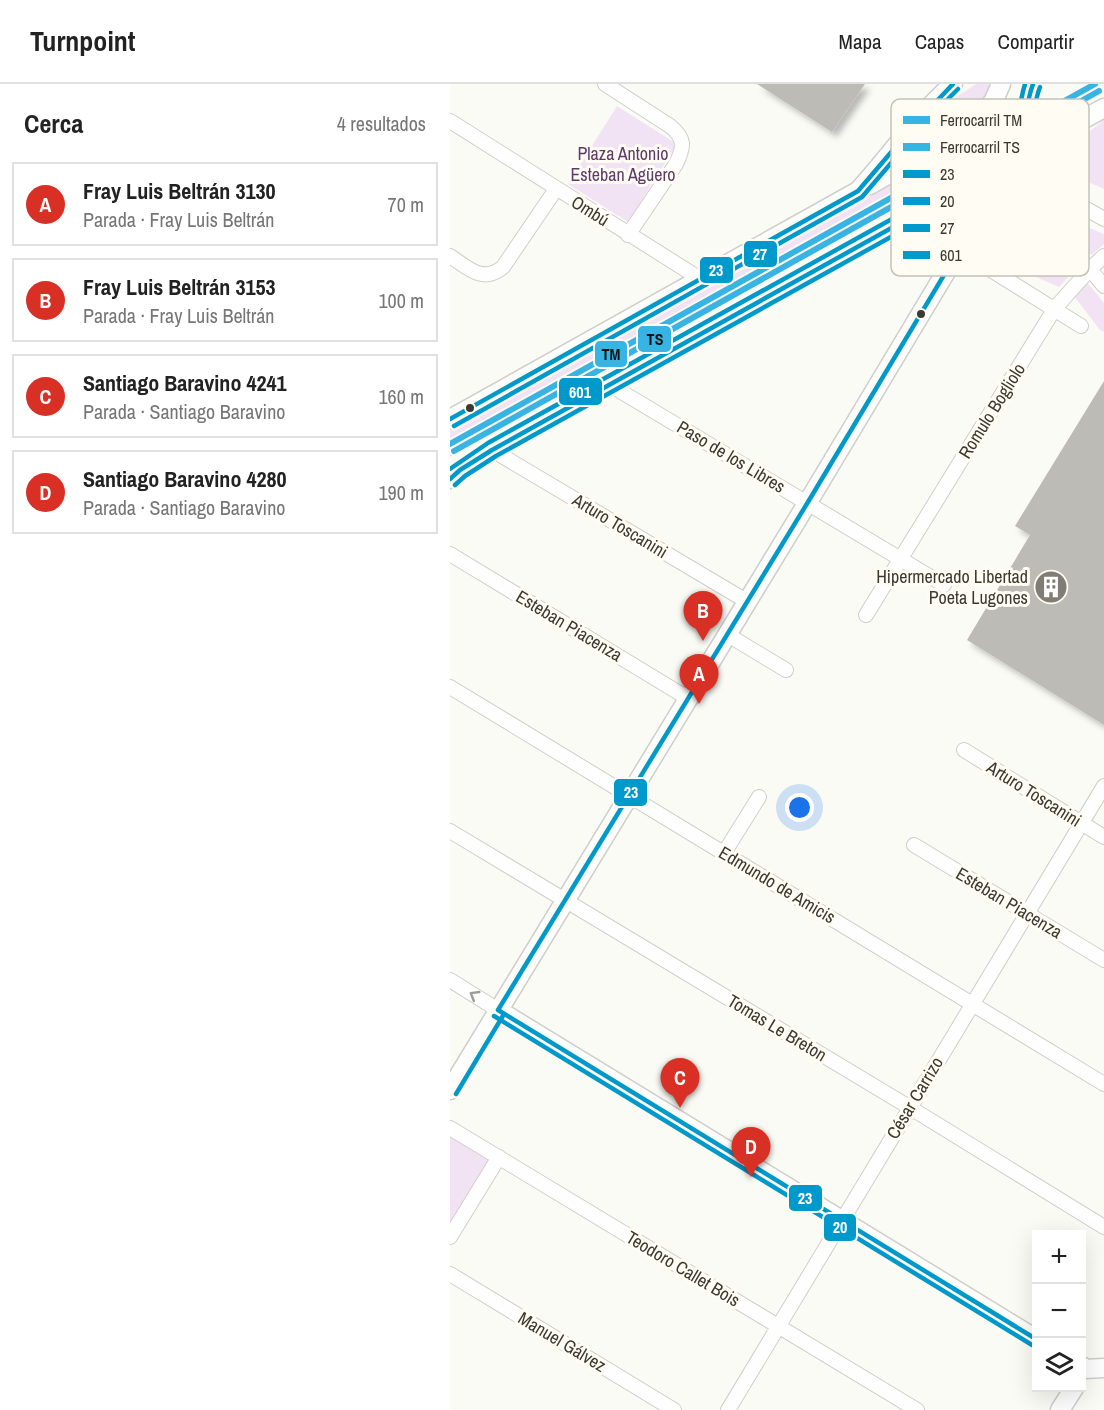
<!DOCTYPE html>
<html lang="es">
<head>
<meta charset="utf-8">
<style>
  body { margin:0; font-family:"Archivo Narrow",sans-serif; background:#f6f6f6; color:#222 }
  .controls { position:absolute; right:18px; bottom:18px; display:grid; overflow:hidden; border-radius:0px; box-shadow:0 6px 24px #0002 }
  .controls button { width:54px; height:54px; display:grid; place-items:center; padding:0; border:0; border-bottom:2px solid #e0e0e0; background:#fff; color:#222; font:30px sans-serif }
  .you { position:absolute; left:350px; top:724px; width:21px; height:21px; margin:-15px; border:4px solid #fff; border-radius:50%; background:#1a73e8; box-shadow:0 0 0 9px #1a73e833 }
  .badge { display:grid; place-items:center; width:39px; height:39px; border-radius:50%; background:#d93025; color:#fff; font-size:20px; font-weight:700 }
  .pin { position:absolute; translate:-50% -50px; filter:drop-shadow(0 2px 3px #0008) }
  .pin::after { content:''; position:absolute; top:32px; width:21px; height:18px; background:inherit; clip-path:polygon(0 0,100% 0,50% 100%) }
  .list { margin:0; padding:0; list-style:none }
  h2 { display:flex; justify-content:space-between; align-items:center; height:78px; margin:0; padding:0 24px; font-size:26px }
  h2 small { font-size:20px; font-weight:400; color:#767676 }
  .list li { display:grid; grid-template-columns:39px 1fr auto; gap:18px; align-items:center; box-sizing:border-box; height:84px; margin:0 12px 12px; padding:0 12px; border:2px solid #e0e0e0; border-radius:0px }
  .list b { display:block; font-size:22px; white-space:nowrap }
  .list p { margin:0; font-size:20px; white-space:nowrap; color:#767676 }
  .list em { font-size:20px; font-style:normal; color:#767676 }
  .icon { flex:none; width:33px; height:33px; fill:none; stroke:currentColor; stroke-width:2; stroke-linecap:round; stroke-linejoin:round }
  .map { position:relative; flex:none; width:654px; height:1326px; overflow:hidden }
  header { display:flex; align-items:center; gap:36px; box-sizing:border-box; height:84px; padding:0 30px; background:#fff; border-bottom:2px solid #e0e0e0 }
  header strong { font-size:28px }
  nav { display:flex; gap:33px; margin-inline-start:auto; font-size:21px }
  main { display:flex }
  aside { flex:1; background:#fff }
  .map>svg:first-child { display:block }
  .green { fill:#f2e3f4 }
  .building { fill:#bcbbb5; filter:url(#shadow) }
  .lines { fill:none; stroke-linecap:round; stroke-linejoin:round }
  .minor-casing { stroke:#d0cec8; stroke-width:16 }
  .major-casing { stroke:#d0cec8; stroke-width:21 }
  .minor { stroke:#fefefe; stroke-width:14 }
  .major { stroke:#fefefe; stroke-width:18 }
  .bus-1-casing { stroke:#fefcf3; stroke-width:9 }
  .bus-2-casing { stroke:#fefcf3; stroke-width:9 }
  .bus-3-casing { stroke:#fefcf3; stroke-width:9 }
  .bus-4-casing { stroke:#fefcf3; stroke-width:9 }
  .bus-1 { stroke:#0099cb; stroke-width:4.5 }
  .bus-2 { stroke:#0099cb; stroke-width:4.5 }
  .bus-3 { stroke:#0099cb; stroke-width:4.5 }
  .bus-4 { stroke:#0099cb; stroke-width:4.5 }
  .rail-1-casing { stroke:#fefcf3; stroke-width:10 }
  .rail-2-casing { stroke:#fefcf3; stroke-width:10 }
  .rail-1 { stroke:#37b4e4; stroke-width:6 }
  .rail-2 { stroke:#37b4e4; stroke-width:6 }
  .oneway { stroke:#9d9c98 }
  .bus-dot { fill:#3c3931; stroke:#fefcf3; stroke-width:2 }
  .labels { text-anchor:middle; stroke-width:6; stroke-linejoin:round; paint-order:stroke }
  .park-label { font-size:18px; fill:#5e3969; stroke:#fefcf3 }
  .street-label { font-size:18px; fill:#3c3931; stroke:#fefcf3 }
  .poi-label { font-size:18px; fill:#3c3931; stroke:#fefcf3; text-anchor:end }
  .key { fill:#fefcf3; stroke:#c4c2b9; stroke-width:1.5 }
  .key-label { font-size:16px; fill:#3c3931 }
  .line-badge { stroke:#fefcf3; stroke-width:2 }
  .badge-label { font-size:16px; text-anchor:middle; font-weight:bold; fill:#fff }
  .pale-badge-label { font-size:16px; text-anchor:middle; font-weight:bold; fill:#111 }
</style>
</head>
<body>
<header>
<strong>Turnpoint</strong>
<nav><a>Mapa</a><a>Capas</a><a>Compartir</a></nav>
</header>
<main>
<aside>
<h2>Cerca<small>4 resultados</small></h2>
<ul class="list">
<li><span class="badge">A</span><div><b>Fray Luis Beltrán 3130</b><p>Parada · Fray Luis Beltrán</p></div><em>70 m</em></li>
<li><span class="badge">B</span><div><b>Fray Luis Beltrán 3153</b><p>Parada · Fray Luis Beltrán</p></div><em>100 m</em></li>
<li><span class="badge">C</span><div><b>Santiago Baravino 4241</b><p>Parada · Santiago Baravino</p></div><em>160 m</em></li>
<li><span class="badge">D</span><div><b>Santiago Baravino 4280</b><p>Parada · Santiago Baravino</p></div><em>190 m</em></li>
</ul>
</aside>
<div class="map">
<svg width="654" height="1326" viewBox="0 0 654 1326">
  <defs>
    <filter id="shadow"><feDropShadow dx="5" dy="5" stdDeviation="3" flood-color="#0004"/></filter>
  </defs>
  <rect width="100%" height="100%" fill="#fbfbf6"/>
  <path class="green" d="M526,0H542L536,16L514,28L494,54L442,83L500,17Z
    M167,22L227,60L178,138L118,100Z
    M654,36V105L622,91L626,58Z
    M486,74L491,102L68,331L0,373V345Z
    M608,131L654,150V160L642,171L597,139Z
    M579,146L624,187L609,203L529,168L544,150H567Z
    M637,198L654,219V248L650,246L624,212Z
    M0,1051L40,1074L0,1140Z"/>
  <path class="building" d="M307,0H415L382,48Z
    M654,297V641L517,556L580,451L565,442Z"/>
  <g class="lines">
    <defs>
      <path id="minor" d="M155,0L220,42C236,55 234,63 226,80L178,151
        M0,37L252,196
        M601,97L619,115L654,135
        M559,133C570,136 581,138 591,143C614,155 638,183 654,202
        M509,166L631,242
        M0,172C18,184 33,200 53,183L106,105
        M160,301L494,501
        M42,366L298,518
        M0,470L239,615
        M416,531L605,224L640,185L654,172
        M278,551L336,586
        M0,603L654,1000
        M514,666L654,753
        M0,747L459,1023L654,1143
        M464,761L654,876
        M274,769L309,713
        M0,896L48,926
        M0,1044L467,1326
        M0,1153L49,1073
        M0,1190L224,1326
        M278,1326L654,702"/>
      <path id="major" d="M498 81a53 53 0 1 1 106 0a53 53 0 1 1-106 0Z
        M533,31L544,16L551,0
        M581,37L578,17L583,0
        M597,55L654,24
        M420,101L507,51
        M0,335L408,107C440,72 467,32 503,0
        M0,395L10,386L42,366L481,122L508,112
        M48,926L586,1255
        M0,1006L358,418L509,166L528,144L544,133
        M632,1282L635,1285L654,1284
        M610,1326L624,1304"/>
    </defs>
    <use href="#minor" class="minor-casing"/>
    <use href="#major" class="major-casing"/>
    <use href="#minor" class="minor"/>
    <use href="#major" class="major"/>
    <defs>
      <path id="bus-1" d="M501,180C511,163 523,145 541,135C546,132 553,134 559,133C579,130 595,114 601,94C606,78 602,59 590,47C587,43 583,40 581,36C575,25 579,11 583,0
        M0,335L408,107L466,39L503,0
        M0,395L10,386L42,366L481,122L508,112C523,129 514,146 509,166L358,418L48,926
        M48,926L586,1255"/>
      <path id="bus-2" d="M44,932L582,1261
        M6,1010L54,930"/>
      <path id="bus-3" d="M4,342L412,113L483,30L508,5
        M5,401L15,392L46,372L484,129L506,121C518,133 533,141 551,140C592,138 621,99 607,60C603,48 589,41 586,30C584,21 587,11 590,3"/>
      <path id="bus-4" d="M0,385L38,359L478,115L508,105C520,109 526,121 539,124C573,134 603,99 593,66C589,53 574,46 571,32C569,21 572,10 575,0"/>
    </defs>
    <use href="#bus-1" class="bus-1-casing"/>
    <use href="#bus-2" class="bus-2-casing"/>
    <use href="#bus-3" class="bus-3-casing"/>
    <use href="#bus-4" class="bus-4-casing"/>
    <use href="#bus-1" class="bus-1"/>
    <use href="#bus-2" class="bus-2"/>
    <use href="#bus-3" class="bus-3"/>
    <use href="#bus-4" class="bus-4"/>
    <defs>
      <path id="rail-1" d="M0,360L645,0"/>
      <path id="rail-2" d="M4,367L649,7"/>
    </defs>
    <use href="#rail-1" class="rail-1-casing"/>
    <use href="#rail-2" class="rail-2-casing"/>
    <use href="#rail-1" class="rail-1"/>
    <use href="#rail-2" class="rail-2"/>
  </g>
  <defs><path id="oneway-chevron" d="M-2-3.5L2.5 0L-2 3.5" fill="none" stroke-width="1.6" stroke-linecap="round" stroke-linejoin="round" transform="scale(1.5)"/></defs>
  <use class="oneway" href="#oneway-chevron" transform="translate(24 911) rotate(-149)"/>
  <defs>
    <symbol id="building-disc" viewBox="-11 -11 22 22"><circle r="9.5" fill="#7f7d76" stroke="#fefcf3"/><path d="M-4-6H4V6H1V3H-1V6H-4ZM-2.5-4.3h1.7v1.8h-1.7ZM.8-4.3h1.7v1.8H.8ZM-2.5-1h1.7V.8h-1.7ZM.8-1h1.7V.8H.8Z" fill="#fff"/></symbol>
  </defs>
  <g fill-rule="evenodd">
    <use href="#building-disc" x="582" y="484" width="38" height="38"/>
  </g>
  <g class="bus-dot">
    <circle cx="471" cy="230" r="5"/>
    <circle cx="20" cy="324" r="5"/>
  </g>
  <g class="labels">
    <g class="park-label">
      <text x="173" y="76">Plaza Antonio<tspan x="173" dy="21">Esteban Agüero</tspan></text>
    </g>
    <g class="street-label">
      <text transform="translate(140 127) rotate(32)" y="6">Ombú</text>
      <text transform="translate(542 327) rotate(-58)" y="6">Romulo Bogliolo</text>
      <text transform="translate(281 373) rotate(31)" y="6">Paso de los Libres</text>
      <text transform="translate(170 442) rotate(31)" y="6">Arturo Toscanini</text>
      <text transform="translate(119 542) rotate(31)" y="6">Esteban Piacenza</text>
      <text transform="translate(584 710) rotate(32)" y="6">Arturo Toscanini</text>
      <text transform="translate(327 801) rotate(31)" y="6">Edmundo de Amicis</text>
      <text transform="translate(559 819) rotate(31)" y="6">Esteban Piacenza</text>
      <text transform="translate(327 944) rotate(31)" y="6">Tomas Le Breton</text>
      <text transform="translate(465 1014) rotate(-59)" y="6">César Carrizo</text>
      <text transform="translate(233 1185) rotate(31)" y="6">Teodoro Callet Bois</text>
      <text transform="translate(112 1258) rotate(31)" y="6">Manuel Gálvez</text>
    </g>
    <g class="poi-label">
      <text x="578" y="499">Hipermercado Libertad<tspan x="578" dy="21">Poeta Lugones</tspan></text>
    </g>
  </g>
  <rect x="441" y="15" width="198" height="177" rx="9" class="key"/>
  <rect x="453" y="32" width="27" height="8" fill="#37b4e4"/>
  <rect x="453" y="59" width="27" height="8" fill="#37b4e4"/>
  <rect x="453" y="86" width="27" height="8" fill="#0099cb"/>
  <rect x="453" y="113" width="27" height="8" fill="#0099cb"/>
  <rect x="453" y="140" width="27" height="8" fill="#0099cb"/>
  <rect x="453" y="167" width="27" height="8" fill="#0099cb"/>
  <g class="key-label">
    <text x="490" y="42">Ferrocarril TM</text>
    <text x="490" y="69">Ferrocarril TS</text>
    <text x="490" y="96">23</text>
    <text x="490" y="123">20</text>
    <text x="490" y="150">27</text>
    <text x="490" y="177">601</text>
  </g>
  <g class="line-badge">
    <rect x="293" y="156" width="35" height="28" rx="6" fill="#0099cb"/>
    <rect x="249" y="172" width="35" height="28" rx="6" fill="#0099cb"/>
    <rect x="187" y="241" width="35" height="28" rx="6" fill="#37b4e4"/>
    <rect x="144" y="256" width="34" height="28" rx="6" fill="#37b4e4"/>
    <rect x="108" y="293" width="45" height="29" rx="6" fill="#0099cb"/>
    <rect x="163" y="694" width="35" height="29" rx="6" fill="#0099cb"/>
    <rect x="338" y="1100" width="35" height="28" rx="6" fill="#0099cb"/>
    <rect x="373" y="1129" width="34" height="29" rx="6" fill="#0099cb"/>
  </g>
  <g class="badge-label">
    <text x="310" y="176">27</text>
    <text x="266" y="192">23</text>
    <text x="130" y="314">601</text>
    <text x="181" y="714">23</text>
    <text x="355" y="1120">23</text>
    <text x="390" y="1149">20</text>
  </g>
  <g class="pale-badge-label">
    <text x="205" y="261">TS</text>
    <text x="161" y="276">TM</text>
  </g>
</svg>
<div class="controls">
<button>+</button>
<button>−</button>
<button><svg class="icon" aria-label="layers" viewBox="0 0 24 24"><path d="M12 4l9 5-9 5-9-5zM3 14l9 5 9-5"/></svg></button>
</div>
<div class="you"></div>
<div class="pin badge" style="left:249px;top:620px">A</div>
<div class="pin badge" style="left:253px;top:557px">B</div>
<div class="pin badge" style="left:230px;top:1024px">C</div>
<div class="pin badge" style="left:301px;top:1093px">D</div>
</div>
</main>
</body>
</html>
